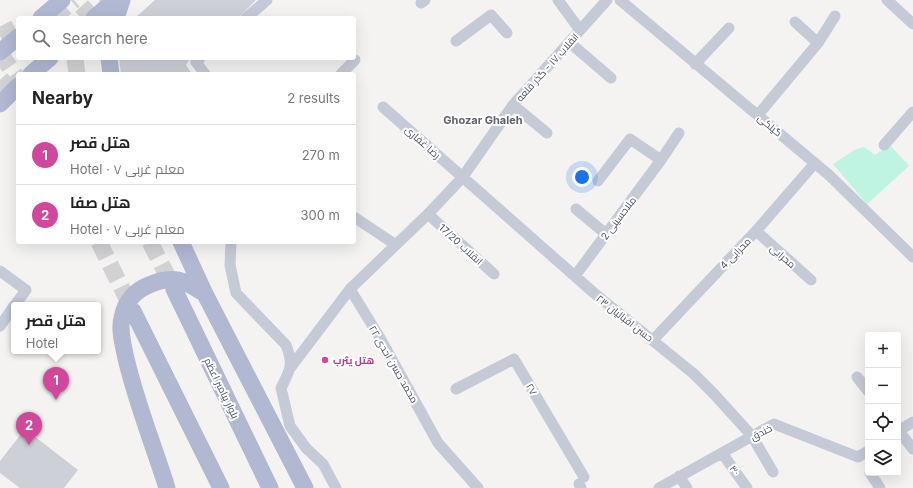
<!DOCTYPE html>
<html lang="en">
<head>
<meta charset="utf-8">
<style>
  body { margin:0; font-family:Inter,Cairo,sans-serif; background:#f6f6f6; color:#222 }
  .controls { position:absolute; right:12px; bottom:12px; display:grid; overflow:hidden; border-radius:4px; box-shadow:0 4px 16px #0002 }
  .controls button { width:36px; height:36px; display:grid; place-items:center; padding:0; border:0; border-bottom:1px solid #e0e0e0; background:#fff; color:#222; font:20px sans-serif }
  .you { position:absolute; left:582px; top:177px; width:14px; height:14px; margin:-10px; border:3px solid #fff; border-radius:50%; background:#1a73e8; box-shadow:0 0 0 6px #1a73e833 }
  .badge { display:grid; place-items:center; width:26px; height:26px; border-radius:50%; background:#0b33f6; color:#fff; font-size:13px; font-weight:700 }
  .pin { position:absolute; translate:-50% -33px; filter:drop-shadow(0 1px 2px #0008) }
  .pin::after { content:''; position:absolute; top:21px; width:14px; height:12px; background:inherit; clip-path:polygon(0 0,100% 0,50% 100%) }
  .popup { position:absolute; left:11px; top:302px; width:90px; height:52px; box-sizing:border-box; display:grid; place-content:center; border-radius:4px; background:#fff; filter:drop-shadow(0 1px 3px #0005); font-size:13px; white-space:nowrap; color:#767676 }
  .popup b { font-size:15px; color:#222 }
  .popup::after { content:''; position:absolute; left:50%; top:100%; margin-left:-8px; border:8px solid transparent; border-top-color:#fff }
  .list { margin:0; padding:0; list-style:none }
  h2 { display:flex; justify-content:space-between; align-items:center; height:52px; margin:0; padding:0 16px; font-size:17px }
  h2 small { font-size:13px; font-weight:400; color:#767676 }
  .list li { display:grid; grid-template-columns:26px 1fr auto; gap:12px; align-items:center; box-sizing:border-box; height:60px; padding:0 16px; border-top:1px solid #e0e0e0 }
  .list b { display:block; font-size:15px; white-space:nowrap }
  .list p { margin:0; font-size:13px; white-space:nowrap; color:#767676 }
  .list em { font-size:13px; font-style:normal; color:#767676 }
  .icon { flex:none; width:22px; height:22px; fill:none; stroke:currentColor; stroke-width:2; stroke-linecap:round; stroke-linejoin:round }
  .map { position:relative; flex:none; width:913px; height:488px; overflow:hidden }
  .search { position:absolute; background:#fff; box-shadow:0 4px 16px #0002; left:16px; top:16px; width:340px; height:44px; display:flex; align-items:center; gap:10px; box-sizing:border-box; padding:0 14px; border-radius:4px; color:#767676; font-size:15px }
  .panel { position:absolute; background:#fff; box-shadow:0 4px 16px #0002; left:16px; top:72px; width:340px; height:172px; border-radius:4px }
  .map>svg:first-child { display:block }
  .green { fill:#bef4e1 }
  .building { fill:#ced0d8 }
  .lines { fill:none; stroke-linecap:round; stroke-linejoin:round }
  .primary-tunnel { stroke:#d2d2d5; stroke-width:17; stroke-dasharray:17 8; stroke-linecap:butt }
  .minor { stroke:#c5cad7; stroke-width:11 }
  .primary { stroke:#b0b8d2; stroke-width:17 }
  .hotel-dot { fill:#d1479c; stroke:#fff; stroke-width:1.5 }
  .labels { text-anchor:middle; stroke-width:4; stroke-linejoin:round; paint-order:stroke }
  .street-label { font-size:10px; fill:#484e62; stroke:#fff }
  .hotel-label { font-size:10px; font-weight:bold; fill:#b23c85; stroke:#fff; text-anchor:start }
  .neighbourhood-label { font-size:11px; font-weight:bold; fill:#5e5f68; stroke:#fff }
</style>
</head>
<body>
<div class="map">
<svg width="913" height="488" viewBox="0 0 913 488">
  <rect width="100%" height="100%" fill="#f4f3f2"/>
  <path class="green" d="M890,145L909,166L867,204L833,164L854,150L864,147L875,155Z"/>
  <path class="building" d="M155,0H256L238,18H135Z
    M119,58H190L186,65L192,74H121Z
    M25,429L78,470L64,488H20L0,473V461Z"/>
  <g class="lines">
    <path class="primary-tunnel" d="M53,18L74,0
      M81,18L101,0
      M0,36L18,27
      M0,53L18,79
      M75,58L77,74
      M0,91L18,75
      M99,242L133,311
      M150,242L174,289"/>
    <path class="minor" d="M558,0L580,30
      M620,0L829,175L913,257
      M887,0L913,24
      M421,3L425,0
      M246,18L267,0
      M795,22L818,43
      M456,41L491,15L507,33
      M569,42L611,78
      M200,58L196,62L205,74
      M695,64L729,28
      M341,74L355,60
      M513,105L547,133
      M383,107L594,293L694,374L714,394L752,436L773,472
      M758,115L818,43L835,16
      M884,145L913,112
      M598,181L630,139L661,160L679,133
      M576,209L606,234
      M428,214L494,274
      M354,217L396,245
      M756,231L811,280
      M231,242L230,265L236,293L286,345C294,365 290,370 281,388L290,426L306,448L323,464L336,488
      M0,271L26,290L15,305
      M575,276L661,160
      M0,326L14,306
      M653,340L756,231L815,163
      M291,367L350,289
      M857,377L868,391
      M456,389L514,359L584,477
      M898,430L913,449
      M898,431L913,422
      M722,453L747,488
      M870,473L880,488
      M679,476L687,488
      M579,484L581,488
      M478,488L438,443L380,338L350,289L428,214L462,178L513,105L607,0
      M659,488L774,424L858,457L868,451"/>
    <path class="primary" d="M41,18L62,0
      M94,18L115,0
      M116,18L122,0
      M0,52L18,37
      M109,58L111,74
      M31,74L50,58
      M0,104L18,86
      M181,242L205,294L305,488
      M174,289L270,488
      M133,311L221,488
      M167,488C153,443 135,400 125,354C123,344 119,329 122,318C125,302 134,291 149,285C173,274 184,280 205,294"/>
  </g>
  <circle class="hotel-dot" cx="325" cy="360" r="4"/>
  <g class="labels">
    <g class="street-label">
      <text transform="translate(547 67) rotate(-48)" y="4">انقلاب ۱۷ - گذر قلعه</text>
      <text transform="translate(770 125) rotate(40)" y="4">گیلکی</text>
      <text transform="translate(423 142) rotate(42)" y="4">رضا غفاری</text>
      <text transform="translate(618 218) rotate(-53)" y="4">ملاحسینی 2</text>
      <text transform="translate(461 244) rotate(42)" y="4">انقلاب 17/20</text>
      <text transform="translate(735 253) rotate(-46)" y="4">محرابی 4</text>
      <text transform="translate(783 256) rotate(41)" y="4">محرابی</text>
      <text transform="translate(625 318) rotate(38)" y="4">۲۳ حسن اقبالیان</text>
      <text transform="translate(394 364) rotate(60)" y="4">۲۲ محمد حسن احدی</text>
      <text transform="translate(222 388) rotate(64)" y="4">بلوار پیامبر اعظم</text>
      <text transform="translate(532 389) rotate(60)" y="4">۲۷</text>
      <text transform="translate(761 432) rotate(-27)" y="4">خندق</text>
      <text transform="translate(735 470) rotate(54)" y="4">۳۰</text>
    </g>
    <g class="hotel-label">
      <text x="333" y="364">هتل یثرب</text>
    </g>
    <g class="neighbourhood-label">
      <text x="483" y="124">Ghozar Ghaleh</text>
    </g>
  </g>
</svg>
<div class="controls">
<button>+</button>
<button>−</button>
<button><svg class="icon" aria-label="locate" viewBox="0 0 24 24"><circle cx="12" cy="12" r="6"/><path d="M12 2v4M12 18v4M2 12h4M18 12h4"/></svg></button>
<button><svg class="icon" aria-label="layers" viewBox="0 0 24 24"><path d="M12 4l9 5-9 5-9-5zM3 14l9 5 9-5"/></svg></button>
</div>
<div class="you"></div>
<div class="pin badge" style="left:56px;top:400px;background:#d1479c">1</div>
<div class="popup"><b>هتل قصر</b>Hotel</div>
<div class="pin badge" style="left:29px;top:445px;background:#d1479c">2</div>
<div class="search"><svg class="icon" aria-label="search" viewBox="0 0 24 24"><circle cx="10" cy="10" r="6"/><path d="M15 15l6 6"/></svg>Search here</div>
<section class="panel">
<h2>Nearby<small>2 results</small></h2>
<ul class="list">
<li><span class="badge" style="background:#d1479c">1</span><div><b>هتل قصر</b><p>Hotel · معلم غربی ۷</p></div><em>270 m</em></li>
<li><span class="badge" style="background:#d1479c">2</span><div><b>هتل صفا</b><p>Hotel · معلم غربی ۷</p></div><em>300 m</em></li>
</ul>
</section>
</div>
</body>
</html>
